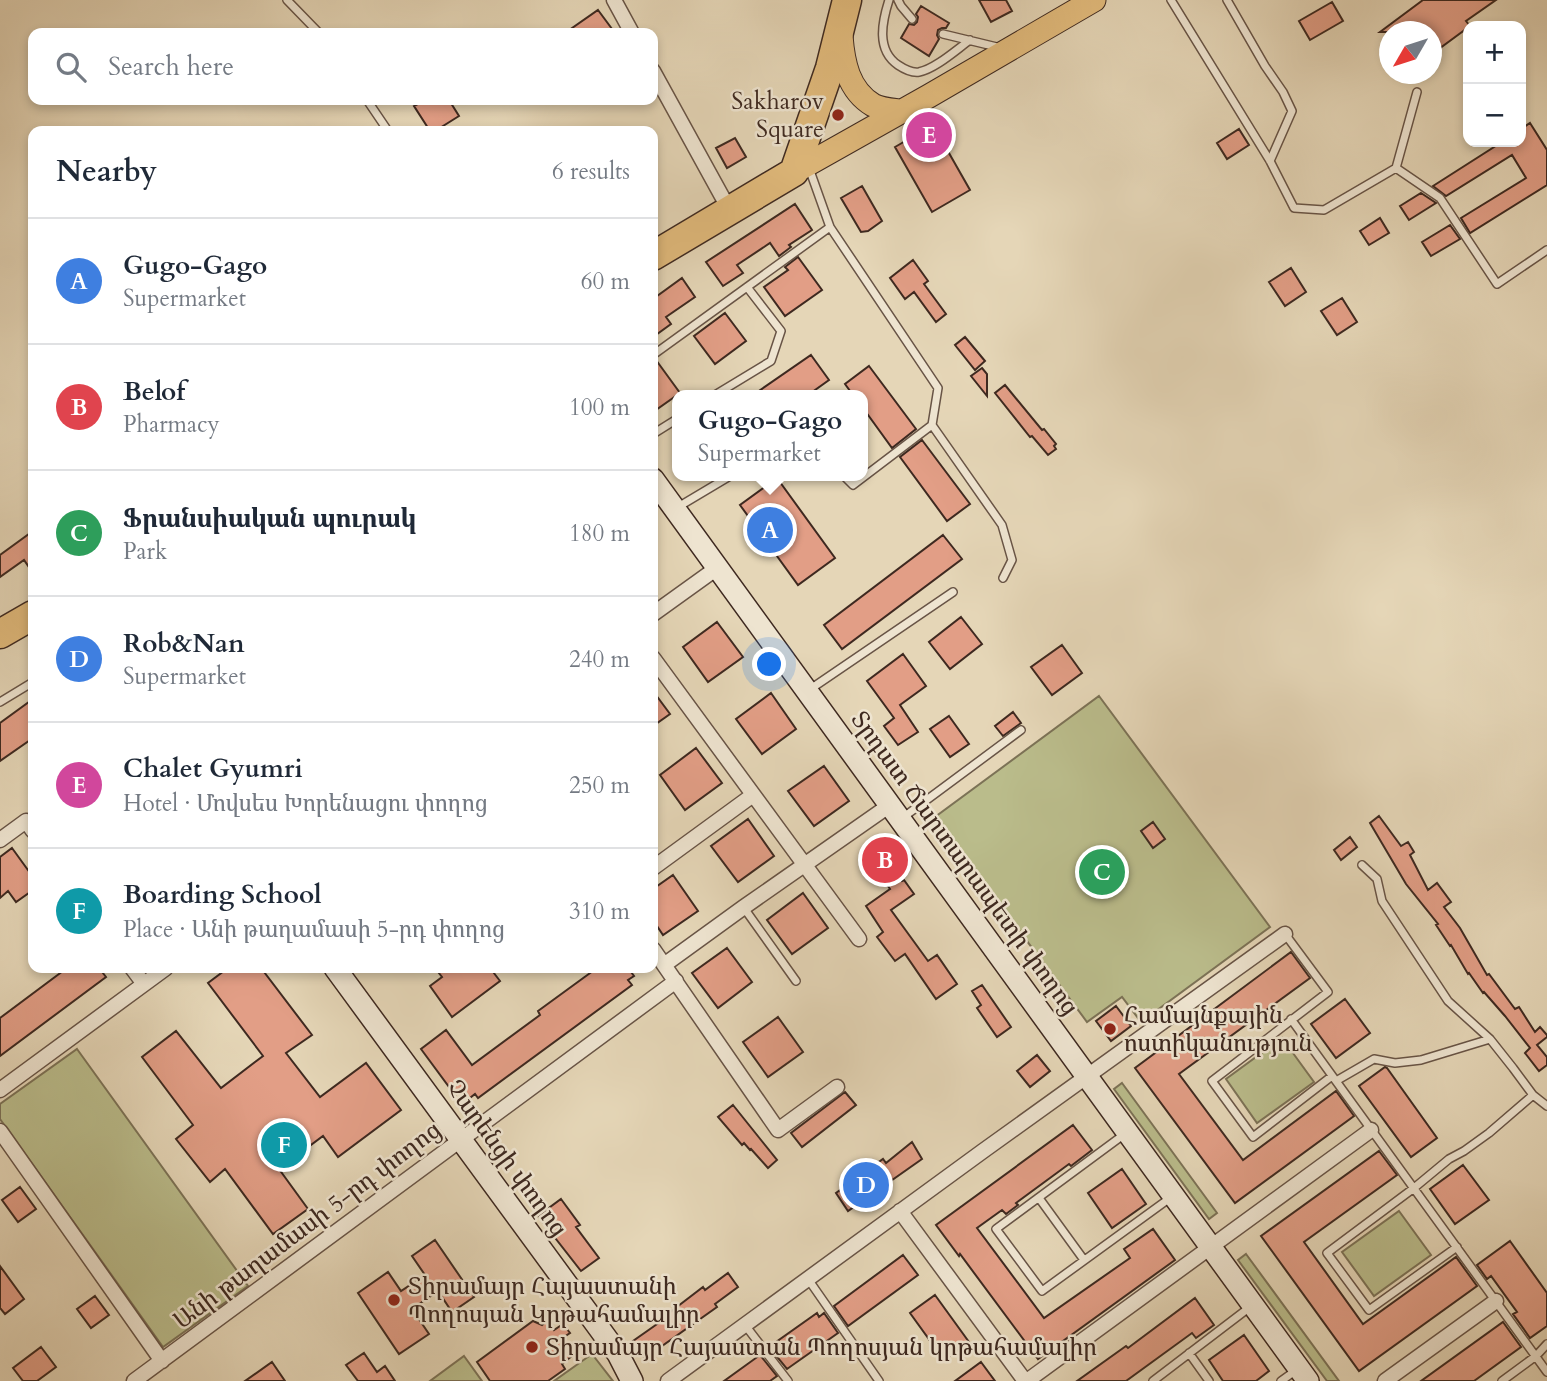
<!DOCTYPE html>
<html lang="en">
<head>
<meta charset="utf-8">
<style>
  body { margin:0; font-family:Cardo,"Noto Serif Armenian",serif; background:#f6f6f7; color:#1f2937 }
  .controls { position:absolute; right:21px; top:21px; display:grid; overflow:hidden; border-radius:14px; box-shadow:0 4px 10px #0003 }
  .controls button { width:63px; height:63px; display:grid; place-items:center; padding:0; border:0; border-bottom:2px solid #e0e1e3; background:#fff; color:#1f2937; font:35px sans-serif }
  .compass { position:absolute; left:1379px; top:21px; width:63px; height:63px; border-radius:50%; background:#fff; box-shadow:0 4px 10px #0003; rotate:231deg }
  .you { position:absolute; left:770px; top:665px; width:24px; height:24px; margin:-18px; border:5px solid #fff; border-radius:50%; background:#1a73e8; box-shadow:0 0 0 10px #1a73e833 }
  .badge { display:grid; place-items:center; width:46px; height:46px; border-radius:50%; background:#8f2418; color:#fff; font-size:23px; font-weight:700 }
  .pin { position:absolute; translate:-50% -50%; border:4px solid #fff; box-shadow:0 2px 7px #0006 }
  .popup { position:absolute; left:672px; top:390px; width:196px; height:91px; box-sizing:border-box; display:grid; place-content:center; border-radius:14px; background:#fff; filter:drop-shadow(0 2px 5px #0005); font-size:23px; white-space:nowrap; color:#747a83 }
  .popup b { font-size:26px; color:#1f2937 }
  .popup::after { content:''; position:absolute; left:50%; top:100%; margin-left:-14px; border:14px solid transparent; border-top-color:#fff }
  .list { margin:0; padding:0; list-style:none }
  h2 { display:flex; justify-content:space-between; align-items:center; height:91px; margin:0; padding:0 28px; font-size:30px }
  h2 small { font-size:23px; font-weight:400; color:#747a83 }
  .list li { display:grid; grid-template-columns:46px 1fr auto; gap:21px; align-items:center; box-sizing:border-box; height:126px; padding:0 28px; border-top:2px solid #e0e1e3 }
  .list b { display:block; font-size:26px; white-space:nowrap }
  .list p { margin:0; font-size:23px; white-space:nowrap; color:#747a83 }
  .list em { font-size:23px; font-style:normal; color:#747a83 }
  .icon { flex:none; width:38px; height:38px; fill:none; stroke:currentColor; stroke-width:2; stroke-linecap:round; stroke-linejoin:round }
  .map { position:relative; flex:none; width:1547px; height:1381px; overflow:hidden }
  .search { position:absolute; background:#fff; box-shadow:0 4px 10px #0003; left:28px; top:28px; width:630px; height:77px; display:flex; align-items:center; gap:18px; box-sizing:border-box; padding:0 24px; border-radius:14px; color:#747a83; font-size:26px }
  .panel { position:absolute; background:#fff; box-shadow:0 4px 10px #0003; left:28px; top:126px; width:630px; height:847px; border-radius:14px }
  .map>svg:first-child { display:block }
  .green { fill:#babc8b; stroke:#7c7256; stroke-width:2 }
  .building { fill:#e29e86; stroke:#3e2920; stroke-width:2 }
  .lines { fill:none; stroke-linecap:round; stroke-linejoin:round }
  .lane-casing { stroke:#685446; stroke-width:10 }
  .street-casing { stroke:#685446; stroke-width:17 }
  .secondary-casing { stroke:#3e2920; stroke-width:24 }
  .primary-casing { stroke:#3e2920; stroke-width:25 }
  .highway-casing { stroke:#3e2920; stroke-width:31 }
  .lane { stroke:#eee4d0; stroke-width:7 }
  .street { stroke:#eee4d0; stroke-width:14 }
  .secondary { stroke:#eee4d0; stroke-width:21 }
  .primary { stroke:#e2bb7c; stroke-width:23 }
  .highway { stroke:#e2bb7c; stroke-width:28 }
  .poi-dot { fill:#8f2418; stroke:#eee4d0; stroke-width:2.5 }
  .labels { text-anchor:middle; stroke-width:5; stroke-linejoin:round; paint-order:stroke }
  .poi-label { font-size:24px; fill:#3e2920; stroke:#eee4d0; text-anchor:start }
  .street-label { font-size:24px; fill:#3e2920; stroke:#eee4d0 }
</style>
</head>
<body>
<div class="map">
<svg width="1547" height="1381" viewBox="0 0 1547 1381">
  <rect width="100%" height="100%" fill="#e5d6b7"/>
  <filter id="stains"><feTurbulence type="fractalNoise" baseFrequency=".00286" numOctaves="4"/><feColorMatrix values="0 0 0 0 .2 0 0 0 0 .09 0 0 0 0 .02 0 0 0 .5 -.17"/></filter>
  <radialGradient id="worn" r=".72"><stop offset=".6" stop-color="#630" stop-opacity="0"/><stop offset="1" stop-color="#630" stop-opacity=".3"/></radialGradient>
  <path class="green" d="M1099,696L1270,927L1141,1022L1122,997L1087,1022L935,817Z
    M1282,1038L1314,1082L1257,1123L1226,1079Z
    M77,1049L248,1286L163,1347L0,1119V1104Z
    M1122,1083L1217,1213L1209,1219L1114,1089Z
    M1399,1211L1431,1255L1374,1296L1342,1252Z
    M1246,1254L1339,1381H1327L1238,1260Z
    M592,1354L613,1381H554Z
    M464,1356L482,1381H430Z"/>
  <path class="building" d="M979,0H1006L1012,11L991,22Z
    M1423,0H1496L1466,21L1470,26L1432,54V32H1380Z
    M1332,2L1343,21L1310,40L1299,21Z
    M921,6L949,23L946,28H942L938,30L937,35L939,39L929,56L901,38L909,24L914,25L917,22L918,17L916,14Z
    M598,10L615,33H565Z
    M425,100H449L459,116L435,131H430L414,106Z
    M1530,123L1547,150V185L1470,233L1461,218L1526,178L1512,155L1446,196L1433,186L1502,142H1521V129Z
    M933,125L970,190L932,212L895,147Z
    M1239,129L1249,145L1227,159L1217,143Z
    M735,138L746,157L727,168L716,148Z
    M862,186L882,221L868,231L861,232L841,198Z
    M1421,193L1436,203L1409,220L1400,206Z
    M795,204L812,230L789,245L791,247L779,256L770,243L737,265L743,273L723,286L706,262Z
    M1380,218L1389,233L1369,245L1360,231Z
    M1450,225L1460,239L1431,256L1422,242Z
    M798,257L822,290L785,316L764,287L788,270L785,267Z
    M913,260L928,281L924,284L946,314L936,322L914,292L905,299L890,278Z
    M1291,268L1306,292L1285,306L1269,282Z
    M682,278L695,297L666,317L671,324L653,337V299Z
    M1342,298L1357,322L1337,335L1321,311Z
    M725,313L746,341L715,364L694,336Z
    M965,337L985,361L975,370L955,345Z
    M811,355L829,380L808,395H753Z
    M656,360L680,393L653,412V361Z
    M869,366L916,429L892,448L863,408V395H853L845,384Z
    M982,368L987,374V396L971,376Z
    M1005,385L1042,430L1044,429L1056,444L1054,446L1056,449L1048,455L1032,436L1030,437L995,393Z
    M922,440L970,504L947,521L900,457Z
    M777,478L835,558L798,585L740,505Z
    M33,531V573L24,560L0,577V555Z
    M943,535L962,559L842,649L824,625Z
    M961,617L982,644L950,669L929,642Z
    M717,622L743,657L708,682L683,647Z
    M1062,645L1082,673L1052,695L1031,667Z
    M903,654L926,686L900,705L918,732L898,745L884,726L894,718L867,681Z
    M653,691L670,714L653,726Z
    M771,693L796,729L762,754L736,719Z
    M33,699V738L0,761V723Z
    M1013,712L1021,723L1003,736L995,726Z
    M949,716L969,744L950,757L930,729Z
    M696,748L722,783L685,810L660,775Z
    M824,766L849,801L814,826L788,791Z
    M1379,816L1401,846L1408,842L1414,852L1410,855L1428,890L1437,883L1451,902L1444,907L1460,928L1487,975L1489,974L1515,1009L1519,1007L1535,1032L1540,1027L1547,1035V1037L1537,1045L1547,1057V1065L1539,1071L1525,1053L1530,1048L1505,1016L1484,992L1483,993L1469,973L1468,974L1451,945L1450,946L1436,925L1438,924L1406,884L1370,823Z
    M748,819L774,856L738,882L711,846Z
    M1153,822L1165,839L1153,848L1141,831Z
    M1350,837L1357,847L1341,860L1334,850Z
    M875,841L902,881L904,880L914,894L891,910L928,961L937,955L957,984L936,999L905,954L895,961L877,937L883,932L866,906L890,889L863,850Z
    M12,848L33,877V890L16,902L8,891L0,898V857Z
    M673,875L698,911L663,935L653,920V889Z
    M803,893L828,928L792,954L767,920Z
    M727,948L752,982L718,1008L692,973Z
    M1291,952L1310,978L1179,1074L1243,1160L1336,1091L1354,1116L1235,1203L1135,1068Z
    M67,968H99L106,977L0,1056V1018Z
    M228,968H261L312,1035L286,1053L320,1097L366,1063L401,1110L338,1157L323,1136L279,1169L308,1209L273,1234L225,1169L210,1182L176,1139L193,1125L142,1057L176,1031L221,1088L263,1056L208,983Z
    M435,968H490L500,981L452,1017L430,986L442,977Z
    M597,968H628L634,976L628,980L632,985L478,1098L475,1094L466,1101L459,1092L455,1095L421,1049L446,1030L472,1065L540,1015L538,1011Z
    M982,985L1011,1027L997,1037L977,1008L981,1005L972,991Z
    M1345,999L1370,1033L1336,1058L1311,1024Z
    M1116,1006L1131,1026L1111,1041L1096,1021Z
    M778,1017L803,1052L768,1077L743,1042Z
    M1037,1055L1050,1071L1030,1087L1017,1071Z
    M1385,1067L1387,1068L1437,1138L1411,1157L1359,1086Z
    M845,1092L856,1105L802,1147L791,1133Z
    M733,1105L777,1160L768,1168L751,1149L750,1150L744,1143L742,1145L718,1117Z
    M1073,1125L1092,1150L1071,1166L1069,1164L1016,1203L1018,1205L1006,1214L1002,1210L977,1228L1044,1318L1130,1258L1124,1249L1153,1229L1175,1260L1038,1359L960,1254L959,1256L936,1225Z
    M912,1142L922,1159L848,1211L836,1193L883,1159L886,1163Z
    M1379,1151L1397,1175L1304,1242L1363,1324L1456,1257L1477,1286L1359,1371L1261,1236Z
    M1463,1165L1489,1200L1455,1224L1430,1189Z
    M1122,1169L1146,1204L1112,1228L1088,1193Z
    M20,1187L36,1209L18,1222L2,1200Z
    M561,1199L580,1225L576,1227L599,1258L581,1271L538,1216Z
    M435,1240L474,1297L452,1312L438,1291L412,1309L429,1334L399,1354L358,1293L388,1272L401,1291L425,1275L412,1256Z
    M1510,1241L1547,1293V1326L1530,1338L1513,1314L1517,1312L1491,1276L1487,1279L1477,1265Z
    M903,1255L918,1275L848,1326L834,1306Z
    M0,1266L24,1299L5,1314L0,1308Z
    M728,1273L738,1287L715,1304L717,1307L645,1358L633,1341L670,1315L669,1313L703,1287L705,1290Z
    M935,1295L969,1342L944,1360L910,1313Z
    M95,1296L109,1315L91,1328L77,1309Z
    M1195,1298L1214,1325L1196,1338L1192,1333L1126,1381H1077L1126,1346L1128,1348Z
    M817,1313L819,1317L824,1313L838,1333L787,1369L769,1347Z
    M548,1320L554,1330L563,1324L570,1333L561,1339L573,1355L562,1364L565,1369L548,1381H490L477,1362L533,1321L542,1325Z
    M1503,1322L1521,1347L1474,1381H1421Z
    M1244,1335L1269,1371L1256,1381H1223L1209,1360Z
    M41,1347L56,1367L37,1381H23L13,1368Z
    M364,1353L377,1372L385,1366L395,1381H358L346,1365Z
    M760,1355L777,1376L770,1381H724Z
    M272,1362L285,1381H245Z
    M981,1362L995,1381H955Z"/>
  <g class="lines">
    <defs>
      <path id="lane" d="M287,0L319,33
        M889,0C882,22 876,50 898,65C904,69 912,73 919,72C935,69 956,50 970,40
        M898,0L901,6L912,19
        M1171,0L1270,161L1294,208L1324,210L1396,168L1417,92
        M1227,0L1265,66L1283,92L1292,111L1270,161
        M943,34L1001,48
        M367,100L388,131
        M809,168L830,227L938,388L932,425L1002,525L1012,560L1003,578
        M1396,168L1440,198L1497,284L1547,250
        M653,355L830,227
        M715,395L771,361L781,331L747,287
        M653,434L677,419
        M844,476L853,485L932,425
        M678,507L730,476
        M809,690L953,592
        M0,702L33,682
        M901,819L1021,730
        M1362,865L1377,879L1382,901L1448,1001L1490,1039L1513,1068L1533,1095
        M744,908L796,981
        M1285,934L1328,992L1212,1081L1253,1137L1332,1076
        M1291,1019L1547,1372
        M1336,1081L1374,1059L1395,1063L1421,1060L1490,1039
        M1126,1133L996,1229L1042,1291L1170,1198
        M1039,1198L1084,1260
        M1457,1247L1369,1310L1327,1253L1414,1188L1449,1159L1464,1151L1489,1133L1533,1095L1547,1106
        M808,1279L879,1381
        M745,1325L788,1381
        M1189,1353L1209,1381
        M1153,1381L1250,1307
        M1281,1381L1295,1371
        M1502,1381L1536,1356L1547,1344"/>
      <path id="street" d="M614,0L632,33
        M653,71L730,211
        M653,614L717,568
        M653,658L859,939
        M0,840L26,821L33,831
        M653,868L753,795
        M653,949L778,1130L837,1087
        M664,965L744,907L890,805
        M132,968L144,984
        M0,1090L166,968
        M0,1131L162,1361
        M900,1211L1025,1381
        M134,1381L676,981
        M668,1381L983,1151L1285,934
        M1027,1381L1371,1130
        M1385,1381L1496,1301"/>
      <path id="secondary" d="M653,479L1308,1381
        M335,968L618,1354L632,1381"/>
      <path id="primary" d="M841,36C843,62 848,90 873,105C880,109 892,110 900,111
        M794,172L929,96L1094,0"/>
      <path id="highway" d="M653,256L794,172L830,68L847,0
        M0,634L33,615"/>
    </defs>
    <use href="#lane" class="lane-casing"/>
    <use href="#street" class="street-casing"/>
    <use href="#secondary" class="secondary-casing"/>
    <use href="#primary" class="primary-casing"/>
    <use href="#highway" class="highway-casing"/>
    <use href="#lane" class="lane"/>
    <use href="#street" class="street"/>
    <use href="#secondary" class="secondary"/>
    <use href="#primary" class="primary"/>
    <use href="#highway" class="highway"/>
  </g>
  <g class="poi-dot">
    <circle cx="838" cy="115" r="7"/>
    <circle cx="1110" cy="1029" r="7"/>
    <circle cx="394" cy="1300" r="7"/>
    <circle cx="532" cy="1347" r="7"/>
  </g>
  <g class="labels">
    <g class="poi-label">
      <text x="824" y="109" text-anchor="end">Sakharov<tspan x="824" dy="28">Square</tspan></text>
      <text x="1124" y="1023">Համայնքային<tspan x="1124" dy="28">ոստիկանություն</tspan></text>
      <text x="408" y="1294">Տիրամայր Հայաստանի<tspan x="408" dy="28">Պողոսյան Կրթահամալիր</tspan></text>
      <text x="546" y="1355">Տիրամայր Հայաստան Պողոսյան կրթահամալիր</text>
    </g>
    <g class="street-label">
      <text transform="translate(965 863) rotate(54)" y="8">Տրդատ Ճարտարապետի փողոց</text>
      <text transform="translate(507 1158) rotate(54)" y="8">Չարենցի փողոց</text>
      <text transform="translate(307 1225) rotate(-37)" y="8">Անի թաղամասի 5-րդ փողոց</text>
    </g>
  </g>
  <rect width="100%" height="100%" filter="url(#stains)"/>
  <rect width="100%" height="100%" fill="url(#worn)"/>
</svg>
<div class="controls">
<button>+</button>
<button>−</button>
</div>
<svg class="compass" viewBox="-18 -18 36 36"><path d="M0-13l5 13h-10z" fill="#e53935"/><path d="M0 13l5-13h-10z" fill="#747a83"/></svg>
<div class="you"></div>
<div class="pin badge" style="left:770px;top:530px;background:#3f7fe0">A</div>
<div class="popup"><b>Gugo-Gago</b>Supermarket</div>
<div class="pin badge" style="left:885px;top:860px;background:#e0444e">B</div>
<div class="pin badge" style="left:1102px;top:872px;background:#2e9e5b">C</div>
<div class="pin badge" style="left:866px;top:1185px;background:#3f7fe0">D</div>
<div class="pin badge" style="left:929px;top:135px;background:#d1479c">E</div>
<div class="pin badge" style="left:284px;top:1145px;background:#0f9aa8">F</div>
<div class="search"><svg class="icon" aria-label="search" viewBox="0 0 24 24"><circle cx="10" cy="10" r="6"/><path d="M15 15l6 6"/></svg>Search here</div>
<section class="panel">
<h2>Nearby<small>6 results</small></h2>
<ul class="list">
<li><span class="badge" style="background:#3f7fe0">A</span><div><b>Gugo-Gago</b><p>Supermarket</p></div><em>60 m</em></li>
<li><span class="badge" style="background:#e0444e">B</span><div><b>Belof</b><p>Pharmacy</p></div><em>100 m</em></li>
<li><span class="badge" style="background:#2e9e5b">C</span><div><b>Ֆրանսիական պուրակ</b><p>Park</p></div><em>180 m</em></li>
<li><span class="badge" style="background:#3f7fe0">D</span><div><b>Rob&amp;Nan</b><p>Supermarket</p></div><em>240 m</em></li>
<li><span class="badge" style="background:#d1479c">E</span><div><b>Chalet Gyumri</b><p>Hotel · Մովսես Խորենացու փողոց</p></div><em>250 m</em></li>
<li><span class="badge" style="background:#0f9aa8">F</span><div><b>Boarding School</b><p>Place · Անի թաղամասի 5-րդ փողոց</p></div><em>310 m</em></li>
</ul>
</section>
</div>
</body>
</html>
